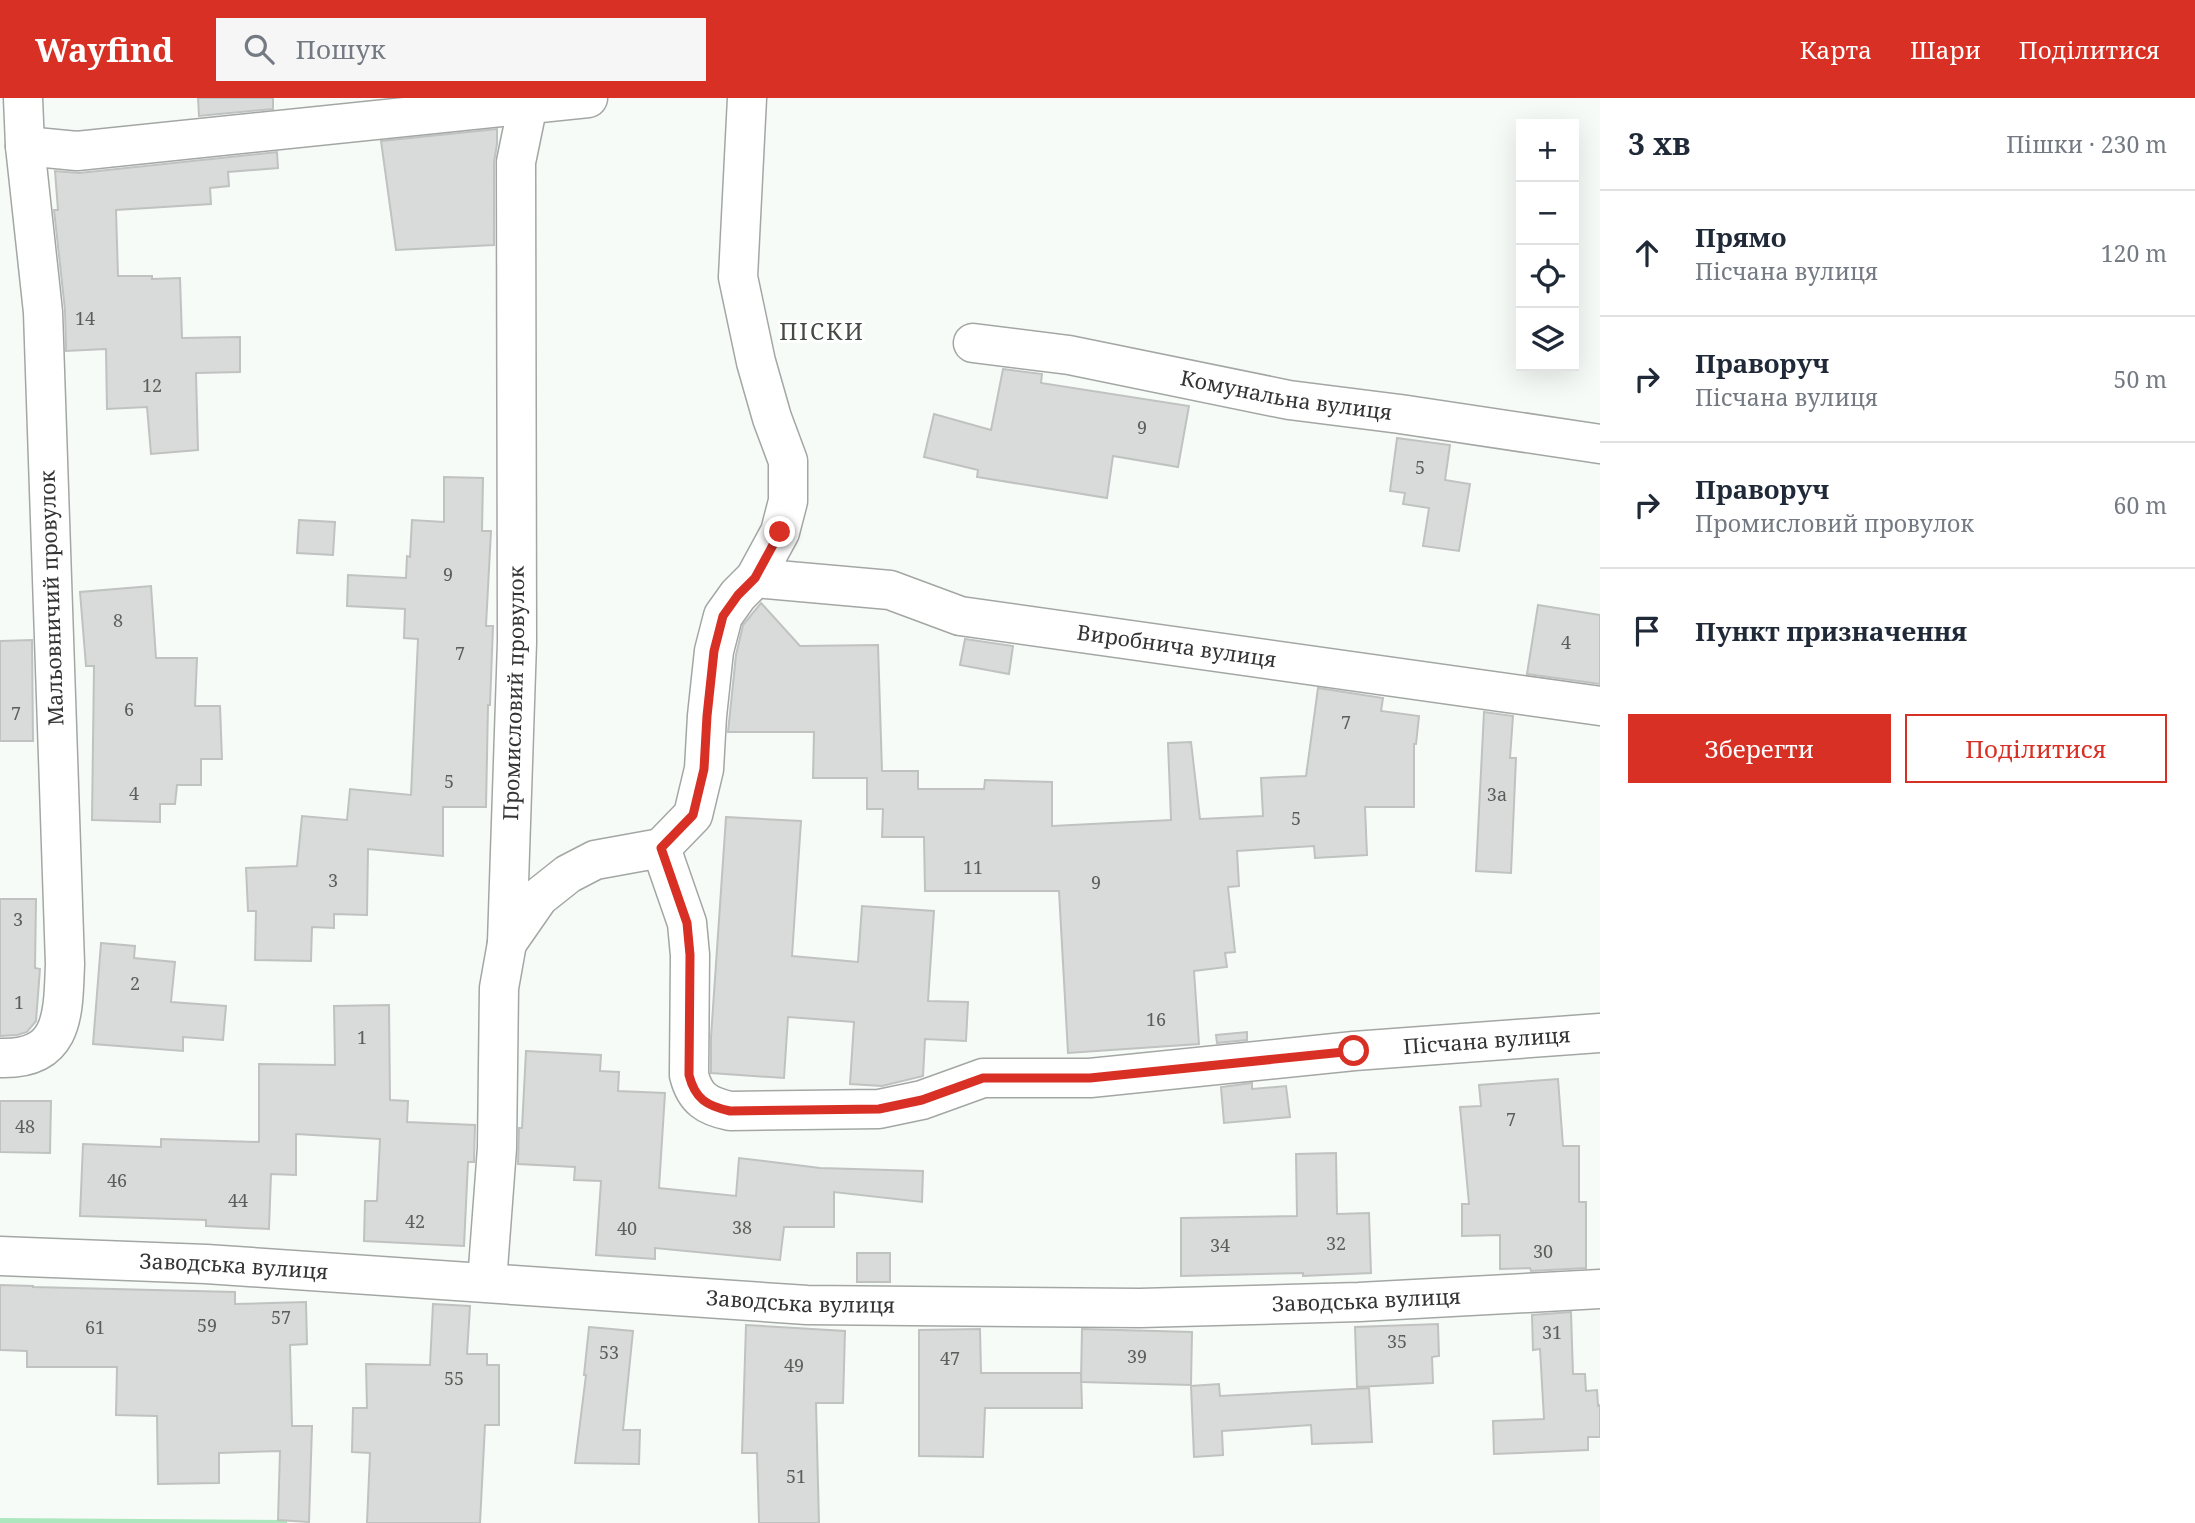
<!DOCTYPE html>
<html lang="uk">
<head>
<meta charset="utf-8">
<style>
  body { margin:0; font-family:"Noto Serif",serif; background:#f6f6f7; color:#1f2937 }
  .controls { position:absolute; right:21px; top:21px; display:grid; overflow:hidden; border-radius:0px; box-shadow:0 7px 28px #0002 }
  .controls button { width:63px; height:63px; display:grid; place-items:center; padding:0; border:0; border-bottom:2px solid #e0e1e3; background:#fff; color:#1f2937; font:35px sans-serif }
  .stop { position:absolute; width:21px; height:21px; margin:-16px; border:5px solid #d93025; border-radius:50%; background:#fff }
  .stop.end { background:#d93025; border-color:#fff; box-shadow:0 2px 7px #0008 }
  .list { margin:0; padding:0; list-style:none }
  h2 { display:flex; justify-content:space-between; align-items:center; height:91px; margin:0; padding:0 28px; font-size:30px }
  h2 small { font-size:23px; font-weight:400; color:#747a83 }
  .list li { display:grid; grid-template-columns:46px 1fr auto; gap:21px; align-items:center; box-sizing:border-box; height:126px; padding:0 28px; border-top:2px solid #e0e1e3 }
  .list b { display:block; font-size:26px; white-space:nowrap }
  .list p { margin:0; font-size:23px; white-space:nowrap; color:#747a83 }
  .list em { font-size:23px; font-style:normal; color:#747a83 }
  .actions { display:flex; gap:14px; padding:21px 28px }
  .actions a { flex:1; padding:16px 0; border:2px solid #d93025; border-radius:0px; text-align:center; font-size:24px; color:#d93025 }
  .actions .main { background:#d93025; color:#fff }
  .icon { flex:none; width:38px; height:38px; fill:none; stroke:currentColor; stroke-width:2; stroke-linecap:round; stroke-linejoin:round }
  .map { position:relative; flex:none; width:1600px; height:1425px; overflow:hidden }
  header { display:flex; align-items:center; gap:42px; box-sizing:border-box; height:98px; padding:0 35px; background:#d93025; color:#fff }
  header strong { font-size:33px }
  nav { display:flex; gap:38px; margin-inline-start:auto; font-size:24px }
  .search { width:490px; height:63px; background:#f6f6f7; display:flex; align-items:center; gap:18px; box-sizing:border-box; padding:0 24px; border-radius:0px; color:#747a83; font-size:26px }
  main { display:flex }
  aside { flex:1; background:#fff }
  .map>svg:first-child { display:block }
  .green { fill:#ace7be }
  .building { fill:#d8dbd9; stroke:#bfc2c0; stroke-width:2 }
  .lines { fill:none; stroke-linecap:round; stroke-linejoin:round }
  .minor-casing { stroke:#a3a7a4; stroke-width:41 }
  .minor { stroke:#fff; stroke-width:38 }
  .route { stroke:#d93025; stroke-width:9 }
  .labels { text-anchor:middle; stroke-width:6; stroke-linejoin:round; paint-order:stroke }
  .number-label { font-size:18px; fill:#5c5e5c }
  .street-label { font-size:21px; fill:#333433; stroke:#fff }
  .neighbourhood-label { font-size:23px; letter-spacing:2px; fill:#464946; stroke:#fff }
</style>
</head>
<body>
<header>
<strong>Wayfind</strong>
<div class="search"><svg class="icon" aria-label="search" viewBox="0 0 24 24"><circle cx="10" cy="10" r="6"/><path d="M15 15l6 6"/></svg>Пошук</div>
<nav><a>Карта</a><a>Шари</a><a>Поділитися</a></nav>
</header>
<main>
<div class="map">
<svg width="1600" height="1425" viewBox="0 0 1600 1425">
  <rect width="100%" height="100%" fill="#f7fbf8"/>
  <path class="green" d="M0,1420L287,1422V1425H0Z"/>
  <path class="building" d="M198,0H273V11L199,18Z
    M497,31V46L494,64V147L396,152L381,43Z
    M277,54L278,70L228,74L229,88L210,90L211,106L116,112L118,178H152V181L180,180L182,240L240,239V274L196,275L198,352L151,356L147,309L107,311L106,251L66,253L65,212L54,112H58L55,73L79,75Z
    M1003,271L1042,276L1041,285L1189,308L1178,369L1113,358L1107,400L977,379L978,372L924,359L934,316L991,332Z
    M1397,340L1450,347L1445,382L1470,386L1459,453L1423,448L1429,410L1403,406L1405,395L1390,393Z
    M444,379L483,380L482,433H491L486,528H493L490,607H488L486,709H443V758L368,751L367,817L334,816V830L312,829L311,863L255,862L256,813H248L246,770L297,768L302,718L347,722L350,691L411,697L418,541L404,540L405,511L347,508L348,477L406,480L407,458L410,459L412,422L444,424Z
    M299,422L335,424L333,457L297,455Z
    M151,488L156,560H197L195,608H220L222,661H201V687H177L175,706H160V724L92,722L94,568H86L80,494Z
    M761,505L800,548L878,547L882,673H918V691H984L985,682L1052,684V728L1171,722L1168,645L1191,644L1200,721L1263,718L1261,680L1306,678L1318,590L1383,600L1381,613L1419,618L1416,646H1414V709H1365L1367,757L1315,760L1314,748L1237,753L1239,788L1228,789L1235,854L1225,855L1227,869L1194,873L1199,946L1068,955L1059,793H925L924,739H882L883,711H867V680H813L814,634H728L736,557L743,527Z
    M1538,507L1600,517V586L1527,576Z
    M965,541L1013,548L1009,576L960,567Z
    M32,542L33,643H0V543Z
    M1484,614L1513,618L1510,660H1516L1511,775L1476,773Z
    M726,719L801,723L792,858L858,864L862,808L934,813L928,903L968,904L966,943L925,941L923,978L882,988L850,986L854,924L788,919L784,980L711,975V939Z
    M0,801H36L35,870L40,871L36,923L27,934L17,937L0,938Z
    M101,845L135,848L134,860L175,864L171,904L226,908L223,942L183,939V953L93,946Z
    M389,907L390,1002L408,1003L407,1024L475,1027L474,1064H468L464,1148L364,1143L365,1103H377L380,1041L296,1036V1077L271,1076L269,1131L206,1128V1122L80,1118L83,1046L161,1049V1041L259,1044V966L335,967L334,908Z
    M1247,934V942L1217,945L1216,937Z
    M526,953L601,957L600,973L619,974L618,993L665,995L659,1090L736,1098L739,1060L820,1070L923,1073L922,1104L834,1094V1129H784L780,1162L655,1150V1161L596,1157L601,1083L574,1082L575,1069L518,1066L519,1030H522Z
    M1558,981L1563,1048H1579V1104H1586V1170L1531,1173L1530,1170L1500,1171V1137L1462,1138V1106H1469L1460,1009L1481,1008L1479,987Z
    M1252,985V991L1286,988L1290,1019L1224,1025L1221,989Z
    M0,1003H51L50,1055L0,1054Z
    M1336,1055L1337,1116L1369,1115L1371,1175L1303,1178V1175L1181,1178V1120L1297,1118L1296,1056Z
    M857,1155H890V1184H857Z
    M0,1187L33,1188V1189L235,1194V1206L306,1204L307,1246L290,1247L292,1328H312L309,1424L278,1422L280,1353L219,1355V1385L158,1386L157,1318L116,1317L117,1269H27V1253L0,1252Z
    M433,1206L470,1208L467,1256H487V1267H499V1327H485L480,1425H367L370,1355L352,1354L353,1310H367L366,1266L430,1267Z
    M1571,1214L1573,1276H1585L1586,1293L1597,1292L1598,1308L1600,1307V1339H1588V1352L1494,1356L1493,1323L1544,1321L1540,1251L1533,1252L1532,1217Z
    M1438,1226L1439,1258L1432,1259L1433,1285L1357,1289L1355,1229Z
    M746,1227L845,1233L843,1305H816L819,1425H759L757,1355H742Z
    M589,1229L633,1233L623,1332H640L639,1366L575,1365L586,1277H584Z
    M980,1231L981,1275H1081L1082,1310H985L983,1359L919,1358V1232Z
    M1082,1231L1192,1234L1191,1287L1081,1284Z
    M1219,1286L1220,1298L1369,1290L1372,1344L1312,1346L1311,1327L1222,1333L1223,1357L1194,1359L1191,1288Z"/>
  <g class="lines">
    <defs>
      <g id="minor">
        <path d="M25,48L77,53L588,0"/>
        <path id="s1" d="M973,245L1069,257L1289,302L1400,316L1600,346"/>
        <path id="s2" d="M755,480L890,492L960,518L1600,608"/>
        <path d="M661,750L693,717L704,671L707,618L714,553L723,518L738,497L755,480L780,434L788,403V363L772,320L756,264L738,179L747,0"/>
        <path id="s3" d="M507,845L539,799L568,776L595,762L661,750L687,825L690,857L689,977C695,1001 707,1008 730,1013L879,1011L922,1002L983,980H1090L1354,953L1600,935"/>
        <path d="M0,960C65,962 63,916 65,866L43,214L25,48L23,0"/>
        <path id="s4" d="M0,1158L206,1166L807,1207L1140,1210L1359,1204L1600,1191"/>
        <path id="s5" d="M487,1184L497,1050L499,890L507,845L517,544L516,64L528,6"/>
      </g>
    </defs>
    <use href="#minor" class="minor-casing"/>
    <use href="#minor" class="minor"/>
  </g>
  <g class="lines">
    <path class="route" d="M780,434L755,480L738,497L723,518L714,553L707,618L704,671L693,717L661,750L687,825L690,857L689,977C695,1001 707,1008 730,1013L879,1011L922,1002L983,980H1090L1354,953"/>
  </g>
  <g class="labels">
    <g class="number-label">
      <text x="85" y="227">14</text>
      <text x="152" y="294">12</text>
      <text x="1142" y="336">9</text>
      <text x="1420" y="376">5</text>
      <text x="448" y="483">9</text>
      <text x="118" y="529">8</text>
      <text x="1566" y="551">4</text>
      <text x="460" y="562">7</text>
      <text x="129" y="618">6</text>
      <text x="16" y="622">7</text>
      <text x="1346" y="631">7</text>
      <text x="449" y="690">5</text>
      <text x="134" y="702">4</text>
      <text x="1497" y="703">3а</text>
      <text x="1296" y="727">5</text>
      <text x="973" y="776">11</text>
      <text x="333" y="789">3</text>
      <text x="1096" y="791">9</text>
      <text x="18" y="828">3</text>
      <text x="135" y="892">2</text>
      <text x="19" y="911">1</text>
      <text x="1156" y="928">16</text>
      <text x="362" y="946">1</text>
      <text x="1511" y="1028">7</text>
      <text x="25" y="1035">48</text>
      <text x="117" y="1089">46</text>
      <text x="238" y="1109">44</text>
      <text x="415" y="1130">42</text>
      <text x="742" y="1136">38</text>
      <text x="627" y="1137">40</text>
      <text x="1336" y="1152">32</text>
      <text x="1220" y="1154">34</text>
      <text x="1543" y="1160">30</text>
      <text x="281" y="1226">57</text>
      <text x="207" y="1234">59</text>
      <text x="95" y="1236">61</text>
      <text x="1552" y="1241">31</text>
      <text x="1397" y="1250">35</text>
      <text x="609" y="1261">53</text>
      <text x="1137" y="1265">39</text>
      <text x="950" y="1267">47</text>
      <text x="794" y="1274">49</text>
      <text x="454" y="1287">55</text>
      <text x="796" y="1385">51</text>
    </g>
    <g class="street-label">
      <text dy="7" stroke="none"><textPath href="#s1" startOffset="318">Комунальна вулиця</textPath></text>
      <text transform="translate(52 500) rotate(-92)" y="7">Мальовничий провулок</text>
      <text dy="7" stroke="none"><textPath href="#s2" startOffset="429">Виробнича вулиця</textPath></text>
      <text dy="7" stroke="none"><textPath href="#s5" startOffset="590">Промисловий провулок</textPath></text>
      <text dy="7" stroke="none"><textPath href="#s3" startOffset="1244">Пісчана вулиця</textPath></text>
      <text dy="7" stroke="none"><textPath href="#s4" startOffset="234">Заводська вулиця</textPath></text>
      <text dy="7" stroke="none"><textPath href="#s4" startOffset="1368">Заводська вулиця</textPath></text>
      <text dy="7" stroke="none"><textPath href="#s4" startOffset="802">Заводська вулиця</textPath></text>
    </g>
    <g class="neighbourhood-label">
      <text x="822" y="242">ПІСКИ</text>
    </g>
  </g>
</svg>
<div class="controls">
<button>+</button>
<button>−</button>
<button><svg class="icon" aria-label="locate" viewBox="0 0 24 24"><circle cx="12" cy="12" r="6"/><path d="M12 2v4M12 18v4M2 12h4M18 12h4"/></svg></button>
<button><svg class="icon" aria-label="layers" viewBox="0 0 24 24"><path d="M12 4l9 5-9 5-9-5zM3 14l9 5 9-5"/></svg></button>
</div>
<div class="stop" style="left:1354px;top:953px"></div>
<div class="stop end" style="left:780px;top:434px"></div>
</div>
<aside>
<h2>3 хв<small>Пішки · 230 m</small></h2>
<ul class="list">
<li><svg class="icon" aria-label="ahead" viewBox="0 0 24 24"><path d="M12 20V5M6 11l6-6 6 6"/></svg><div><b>Прямо</b><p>Пісчана вулиця</p></div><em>120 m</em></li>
<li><svg class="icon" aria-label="right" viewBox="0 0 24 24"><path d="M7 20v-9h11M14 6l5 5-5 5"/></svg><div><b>Праворуч</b><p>Пісчана вулиця</p></div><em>50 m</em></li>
<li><svg class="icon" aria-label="right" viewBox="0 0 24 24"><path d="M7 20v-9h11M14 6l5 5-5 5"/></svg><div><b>Праворуч</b><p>Промисловий провулок</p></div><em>60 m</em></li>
<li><svg class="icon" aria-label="arrive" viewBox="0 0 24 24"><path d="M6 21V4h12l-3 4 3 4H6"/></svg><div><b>Пункт призначення</b></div></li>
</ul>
<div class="actions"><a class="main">Зберегти</a><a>Поділитися</a></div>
</aside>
</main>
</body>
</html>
